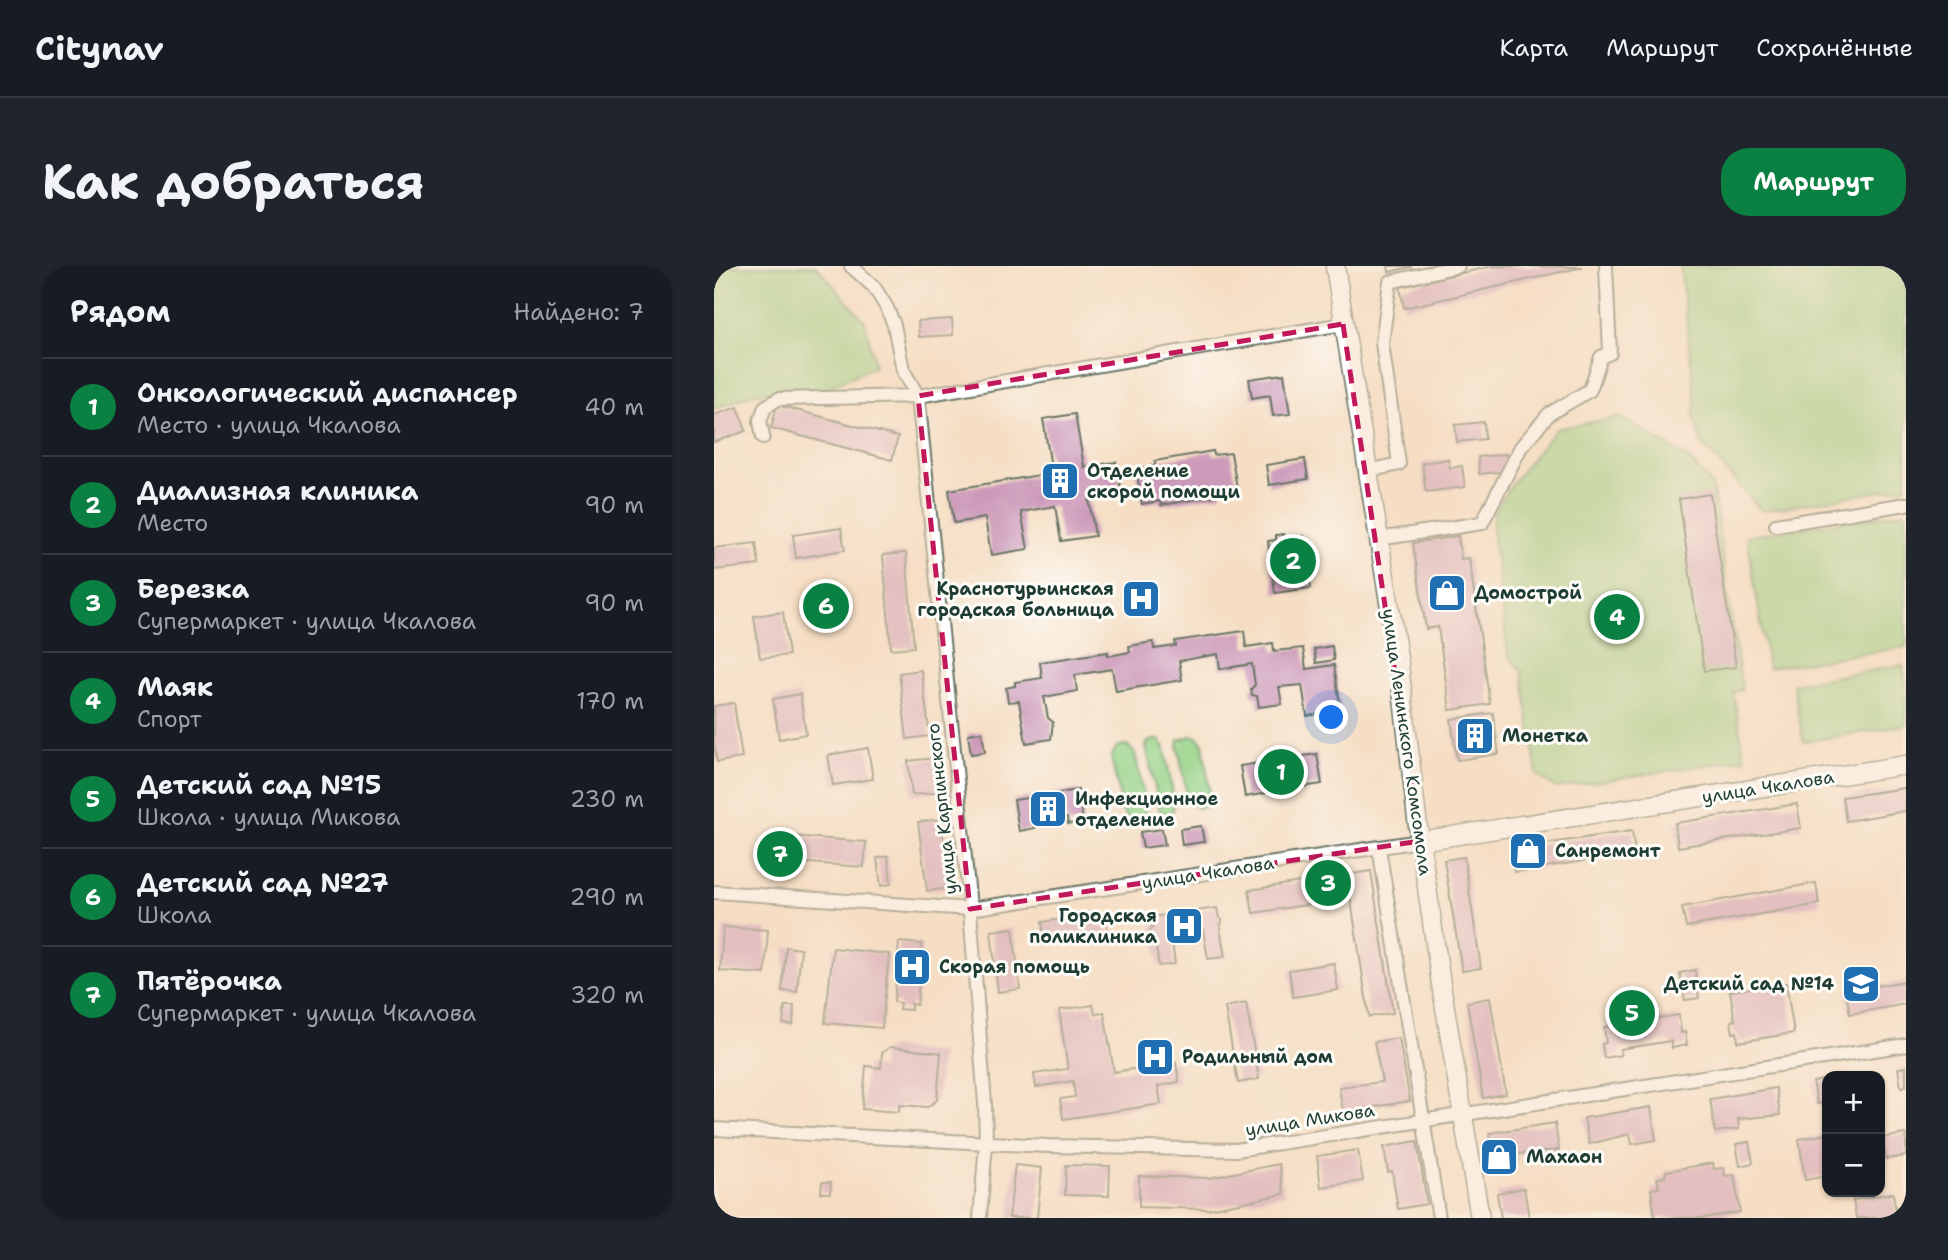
<!DOCTYPE html>
<html lang="ru">
<head>
<meta charset="utf-8">
<style>
  body { margin:0; font-family:"Shantell Sans",sans-serif; background:#20242c; color:#f1f3f6 }
  .controls { position:absolute; right:21px; bottom:21px; display:grid; overflow:hidden; border-radius:14px; box-shadow:0 2px 5px #0004 }
  .controls button { width:63px; height:63px; display:grid; place-items:center; padding:0; border:0; border-bottom:2px solid #363941; background:#171b24; color:#f1f3f6; font:35px sans-serif }
  .you { position:absolute; left:618px; top:452px; width:24px; height:24px; margin:-18px; border:5px solid #fff; border-radius:50%; background:#1a73e8; box-shadow:0 0 0 10px #1a73e833 }
  .badge { display:grid; place-items:center; width:46px; height:46px; border-radius:50%; background:#0b8043; color:#fff; font-size:23px; font-weight:700 }
  .pin { position:absolute; translate:-50% -50%; border:4px solid #fff; box-shadow:0 2px 7px #0006 }
  .list { margin:0; padding:0; list-style:none }
  h2 { display:flex; justify-content:space-between; align-items:center; height:91px; margin:0; padding:0 28px; font-size:30px }
  h2 small { font-size:23px; font-weight:400; color:#9ea1a6 }
  .list li { display:grid; grid-template-columns:46px 1fr auto; gap:21px; align-items:center; box-sizing:border-box; height:98px; padding:0 28px; border-top:2px solid #363941 }
  .list b { display:block; font-size:26px; white-space:nowrap }
  .list p { margin:0; font-size:23px; white-space:nowrap; color:#9ea1a6 }
  .list em { font-size:23px; font-style:normal; color:#9ea1a6 }
  .map { position:relative; flex:none; width:1192px; height:952px; overflow:hidden; border-radius:28px }
  header { display:flex; align-items:center; gap:42px; box-sizing:border-box; height:98px; padding:0 35px; background:#171b24; border-bottom:2px solid #363941 }
  header strong { font-size:33px }
  nav { display:flex; gap:38px; margin-inline-start:auto; font-size:24px }
  .intro { display:flex; align-items:center; justify-content:space-between; box-sizing:border-box; height:168px; padding:0 42px }
  h1 { margin:0; font-size:49px }
  .button { padding:18px 32px; border-radius:28px; background:#0b8043; color:#fff; font-size:24px; font-weight:700 }
  main { display:flex; gap:42px; padding:0 42px }
  aside { flex:1; background:#171b24; border-radius:28px; box-shadow:0 2px 5px #0004 }
  .map>svg:first-child { display:block }
  .green { fill:#97d286; stroke:#5b885d; stroke-width:2 }
  .building { fill:#cc9ab9 }
  .lines { fill:none; stroke-linecap:round; stroke-linejoin:round }
  .street-casing { stroke:#6a7566; stroke-width:16 }
  .secondary-casing { stroke:#6a7566; stroke-width:21 }
  .street { stroke:#fff; stroke-width:12 }
  .secondary { stroke:#fff; stroke-width:18 }
  .marked { fill:none; stroke:#c2185b; stroke-width:5; stroke-dasharray:14 9; stroke-linejoin:round }
  .labels { text-anchor:middle; stroke-width:6; stroke-linejoin:round; paint-order:stroke }
  .poi-label { font-size:18px; font-weight:bold; fill:#1f3d34; stroke:#fdfcf7; text-anchor:start }
  .street-label { font-size:18px; fill:#1f3d34; stroke:#fdfcf7 }
</style>
</head>
<body>
<header>
<strong>Citynav</strong>
<nav><a>Карта</a><a>Маршрут</a><a>Сохранённые</a></nav>
</header>
<div class="intro"><h1>Как добраться</h1><a class="button">Маршрут</a></div>
<main>
<aside>
<h2>Рядом<small>Найдено: 7</small></h2>
<ul class="list">
<li><span class="badge">1</span><div><b>Онкологический диспансер</b><p>Место · улица Чкалова</p></div><em>40 m</em></li>
<li><span class="badge">2</span><div><b>Диализная клиника</b><p>Место</p></div><em>90 m</em></li>
<li><span class="badge">3</span><div><b>Березка</b><p>Супермаркет · улица Чкалова</p></div><em>90 m</em></li>
<li><span class="badge">4</span><div><b>Маяк</b><p>Спорт</p></div><em>170 m</em></li>
<li><span class="badge">5</span><div><b>Детский сад №15</b><p>Школа · улица Микова</p></div><em>230 m</em></li>
<li><span class="badge">6</span><div><b>Детский сад №27</b><p>Школа</p></div><em>290 m</em></li>
<li><span class="badge">7</span><div><b>Пятёрочка</b><p>Супермаркет · улица Чкалова</p></div><em>320 m</em></li>
</ul>
</aside>
<div class="map">
<svg width="1192" height="952" viewBox="0 0 1192 952">
  <rect width="100%" height="100%" fill="#fdfcf7"/>
  <filter id="ink" filterUnits="userSpaceOnUse"><feTurbulence type="fractalNoise" baseFrequency=".0143" numOctaves="2"/><feDisplacementMap in="SourceGraphic" scale="14" xChannelSelector="R" yChannelSelector="G"/><feConvolveMatrix kernelMatrix="1 2 1 2 8 2 1 2 1" color-interpolation-filters="sRGB"/></filter>
  <filter id="wash" filterUnits="userSpaceOnUse"><feTurbulence type="fractalNoise" baseFrequency=".00686" numOctaves="4" result="noise"/><feDisplacementMap in="SourceGraphic" scale="28" xChannelSelector="R" yChannelSelector="G"/><feGaussianBlur stdDeviation="1.57" result="paint"/><feColorMatrix in="noise" values="0 0 0 0 0 0 0 0 0 0 0 0 0 0 0 0 0 1.4 0 .05"/><feComposite in="paint" operator="in"/></filter>
  <g filter="url(#wash)">
    <rect width="100%" height="100%" fill="#f5dec4"/>
    <path class="green" d="M0,0H102L151,55L161,100L102,127L72,125L40,127L0,143Z
      M966,0H1192V221L1048,245L987,177L979,146L982,141Z
      M907,151L974,192L998,219L1028,424L1019,426L1031,493L842,522L823,509L808,406L794,389L778,262L781,244L799,216L842,163Z
      M1192,246V381L1054,402L1033,270Z
      M1189,399L1192,418V459L1089,476L1079,418Z
      M477,470H482L489,478L497,536L493,540L484,542L474,535L464,480L465,474Z
      M440,474H446L450,480L460,534L459,545L453,548L446,545L432,480L434,476Z
      M409,479L414,480L421,487L432,543L428,551L413,552L409,546L397,491L403,481Z"/>
    <g id="blocks">
      <path class="building" d="M674,0H697V1L675,6Z
        M779,0L869,1L690,42L686,21Z
        M238,53L239,69L205,71L204,55Z
        M570,108L576,148L559,150L556,129L538,132L535,113Z
        M63,139L184,171L178,194L57,162Z
        M24,141L32,165L0,176V149Z
        M361,148L370,201L402,196L408,229L375,234L381,270L347,275L341,240L307,246L314,283L277,289L271,252L240,257L235,224L338,207L329,153Z
        M770,156L771,173L743,176L741,159Z
        M499,185L500,189L517,187L523,222L506,225L507,229L447,239L446,235L428,238L422,203L441,199V195Z
        M792,188L794,205L765,208L764,191Z
        M591,193L594,213L555,219L552,199Z
        M734,193L736,202L748,200L751,221L712,226L708,197Z
        M996,228L1022,401L990,405L965,233Z
        M127,262L131,284L82,292L79,269Z
        M569,268L570,273L590,270L592,284L600,283L603,306L595,307L597,322L561,327L554,275L562,274V269Z
        M744,270L747,293L755,292L776,438L736,444L724,361L712,363L699,277Z
        M42,277L45,299L0,304V282Z
        M192,287L200,381L177,383L169,289Z
        M69,346L75,389L46,392L40,350Z
        M530,365L532,381L559,377L560,385L589,382L592,403L620,399L627,444L593,450L588,419L565,421L568,438L545,441L543,430L538,429L537,423L541,419L538,398L506,403L504,388L465,395L468,414L402,425L398,403L361,409L363,425L330,431L334,452L339,456L337,473L312,477L305,435L294,436L292,422L301,420V416L328,412L326,396L394,386V390L416,386L415,380L439,376L440,383L462,380L461,375Z
        M618,380L620,394L602,397L600,383Z
        M207,404L216,470L193,473L185,407Z
        M86,428L92,468L65,473L59,433Z
        M20,437L28,492L3,496L0,477V440Z
        M779,447L785,488L743,494L737,453Z
        M268,466L271,486L257,488L254,468Z
        M154,482L159,513L119,519L114,489Z
        M603,488L608,518L588,521L587,512L582,513L583,516L557,521V517L552,518L553,527L531,531L526,500Z
        M221,492L226,526L198,529L194,495Z
        M1192,522V545L1132,555L1128,531Z
        M364,524L369,556L354,558L353,552L320,557L321,562L305,565L300,534Z
        M1083,538L1087,562L964,581L961,557Z
        M227,553L236,622L213,625L204,556Z
        M487,560L490,576L468,579L466,563Z
        M448,563L451,579L429,582L426,566Z
        M918,565L921,587L800,606L796,583Z
        M53,568L152,576L150,601L52,594Z
        M174,590L177,618L167,620L163,592Z
        M750,591L767,702L748,705L730,594Z
        M657,605L679,747L655,751L636,628L624,630L625,634L539,647L535,624Z
        M1102,617L1105,638L972,661L968,641Z
        M503,642L505,652L508,654L506,662L511,691L494,693L489,664L457,669L461,698L445,700L440,670L437,669L436,664L439,661L437,651Z
        M390,646L394,668L331,677L328,656Z
        M9,661L54,664L51,708L6,705Z
        M299,662L306,723L284,726L277,665Z
        M185,676L208,678L203,739L197,738V744L185,743L186,737L180,736Z
        M72,681L87,683L83,726L68,725Z
        M119,682L175,688L168,762L111,757Z
        M620,697L624,724L579,731L575,704Z
        M981,704L985,732L971,734L966,707Z
        M1192,715V738L1136,748L1132,725Z
        M1072,717L1080,767L1024,776L1023,766L1019,767L1017,755L1021,754L1016,725Z
        M776,732L792,828L769,832L753,736Z
        M532,737L545,813L524,817L511,741Z
        M379,739L381,748L390,746L400,806L462,796L465,816L444,820L447,838L349,853L346,833L361,831L359,815L322,821L320,808L354,803L345,744Z
        M71,740H80L79,759L69,758Z
        M965,749L967,767L971,766L973,779L958,782L957,775L906,783L907,789L890,792L888,778L892,777L890,761Z
        M685,772L696,835L629,846L625,821L668,816L660,776Z
        M176,781L227,787L223,834L214,841L185,839V846L148,843L152,800L167,802L168,787Z
        M1192,801V820L1187,821L1184,802Z
        M1113,813V837L1103,838L1099,816Z
        M1062,822L1066,849L1024,853L1025,863L1001,866L996,833Z
        M937,841L942,874L918,878L916,868L875,878L870,852Z
        M841,857L845,884L803,888L804,896L779,899L775,867Z
        M1113,868V910L1091,914L1085,873Z
        M1192,868V890L1172,893L1168,872Z
        M703,875L713,938L684,943L678,905L674,906L670,881Z
        M1035,876L1039,897L1026,900L1022,878Z
        M644,884L649,915L607,921L603,890Z
        M999,897L1000,903L1010,902L1011,910L1020,909L1026,946L989,952H941L937,923L945,922L943,912L951,911L952,905Z
        M565,898L570,928L495,943L425,941V910L495,912Z
        M301,899L328,902L323,952H295Z
        M352,899L396,900L395,930L351,929Z
        M108,916H117L116,927H107Z
        M810,922L815,952H787L783,927Z
        M1179,927L1183,952H1142L1139,934Z"/>
    </g>
  </g>
  <g filter="url(#ink)">
    <use href="#blocks" fill-opacity="0" stroke="#6a7566" stroke-width="2"/>
    <g class="lines">
      <defs>
        <path id="street" d="M137,0L160,21L173,42L180,59L189,104L204,130L255,631L271,838L272,877L266,952
          M49,171L46,155L51,141L64,133L204,130L629,58
          M654,205L685,198L668,77L676,16L744,0
          M1062,259L1192,238
          M664,273L768,257L807,181L835,148L876,124L887,91L896,87L892,0
          M665,582L725,952
          M0,626L256,643L706,575
          M0,863L334,880L522,884L1192,779"/>
        <path id="secondary" d="M621,0L685,398L703,553L727,718L766,952
          M706,575L1192,499"/>
      </defs>
      <use href="#street" class="street-casing"/>
      <use href="#secondary" class="secondary-casing"/>
      <use href="#street" class="street"/>
      <use href="#secondary" class="secondary"/>
    </g>
  </g>
  <path d="M0 0H1192V952H0ZM629,58L706,575L256,643L204,130Z" fill="#f5dec4" fill-opacity=".55" fill-rule="evenodd"/>
  <path class="marked" d="M629,58L706,575L256,643L204,130Z"/>
  <defs>
    <symbol id="building-square" viewBox="-11 -11 22 22"><rect x="-9" y="-9" width="18" height="18" rx="4" fill="#1f6fb2" stroke="#fdfcf7"/><path d="M-4-6H4V6H1V3H-1V6H-4ZM-2.5-4.3h1.7v1.8h-1.7ZM.8-4.3h1.7v1.8H.8ZM-2.5-1h1.7V.8h-1.7ZM.8-1h1.7V.8H.8Z" fill="#fff"/></symbol>
    <symbol id="shop-square" viewBox="-11 -11 22 22"><rect x="-9" y="-9" width="18" height="18" rx="4" fill="#1f6fb2" stroke="#fdfcf7"/><path d="M-5-2.5h2.3a2.7 3.5 0 0 1 5.4 0H5L5.5 6h-11ZM-1.5-2.5h3a1.5 2.3 0 0 0-3 0Z" fill="#fff"/></symbol>
    <symbol id="hospital-square" viewBox="-11 -11 22 22"><rect x="-9" y="-9" width="18" height="18" rx="4" fill="#1f6fb2" stroke="#fdfcf7"/><path d="M-5-5h3v3.5h4V-5h3V5h-3V1.5h-4V5h-3Z" fill="#fff"/></symbol>
    <symbol id="school-square" viewBox="-11 -11 22 22"><rect x="-9" y="-9" width="18" height="18" rx="4" fill="#1f6fb2" stroke="#fdfcf7"/><path d="M0-5L7-2L0 1L-7-2ZM-4 1L0 2.5L4 1V4Q0 6-4 4Z" fill="#fff"/></symbol>
  </defs>
  <g fill-rule="evenodd">
    <use href="#building-square" x="324" y="193" width="44" height="44"/>
    <use href="#shop-square" x="711" y="305" width="44" height="44"/>
    <use href="#hospital-square" x="405" y="311" width="44" height="44"/>
    <use href="#building-square" x="739" y="448" width="44" height="44"/>
    <use href="#building-square" x="312" y="521" width="44" height="44"/>
    <use href="#shop-square" x="792" y="563" width="44" height="44"/>
    <use href="#hospital-square" x="448" y="638" width="44" height="44"/>
    <use href="#hospital-square" x="176" y="679" width="44" height="44"/>
    <use href="#school-square" x="1125" y="696" width="44" height="44"/>
    <use href="#hospital-square" x="419" y="769" width="44" height="44"/>
    <use href="#shop-square" x="763" y="869" width="44" height="44"/>
  </g>
  <g class="labels">
    <g class="poi-label">
      <text x="373" y="211">Отделение<tspan x="373" dy="21">скорой помощи</tspan></text>
      <text x="400" y="329" text-anchor="end">Краснотурьинская<tspan x="400" dy="21">городская больница</tspan></text>
      <text x="760" y="333">Домострой</text>
      <text x="788" y="476">Монетка</text>
      <text x="361" y="539">Инфекционное<tspan x="361" dy="21">отделение</tspan></text>
      <text x="841" y="591">Санремонт</text>
      <text x="443" y="656" text-anchor="end">Городская<tspan x="443" dy="21">поликлиника</tspan></text>
      <text x="225" y="707">Скорая помощь</text>
      <text x="1120" y="724" text-anchor="end">Детский сад №14</text>
      <text x="468" y="797">Родильный дом</text>
      <text x="812" y="897">Махаон</text>
    </g>
    <g class="street-label">
      <text transform="translate(693 476) rotate(82)" y="6">улица Ленинского Комсомола</text>
      <text transform="translate(1054 521) rotate(-9)" y="6">улица Чкалова</text>
      <text transform="translate(228 543) rotate(-96)" y="6">улица Карпинского</text>
      <text transform="translate(494 607) rotate(-9)" y="6">улица Чкалова</text>
      <text transform="translate(596 854) rotate(-9)" y="6">улица Микова</text>
    </g>
  </g>
</svg>
<div class="controls">
<button>+</button>
<button>−</button>
</div>
<div class="you"></div>
<div class="pin badge" style="left:567px;top:506px">1</div>
<div class="pin badge" style="left:579px;top:295px">2</div>
<div class="pin badge" style="left:614px;top:617px">3</div>
<div class="pin badge" style="left:903px;top:351px">4</div>
<div class="pin badge" style="left:918px;top:747px">5</div>
<div class="pin badge" style="left:112px;top:340px">6</div>
<div class="pin badge" style="left:66px;top:588px">7</div>
</div>
</main>
</body>
</html>
